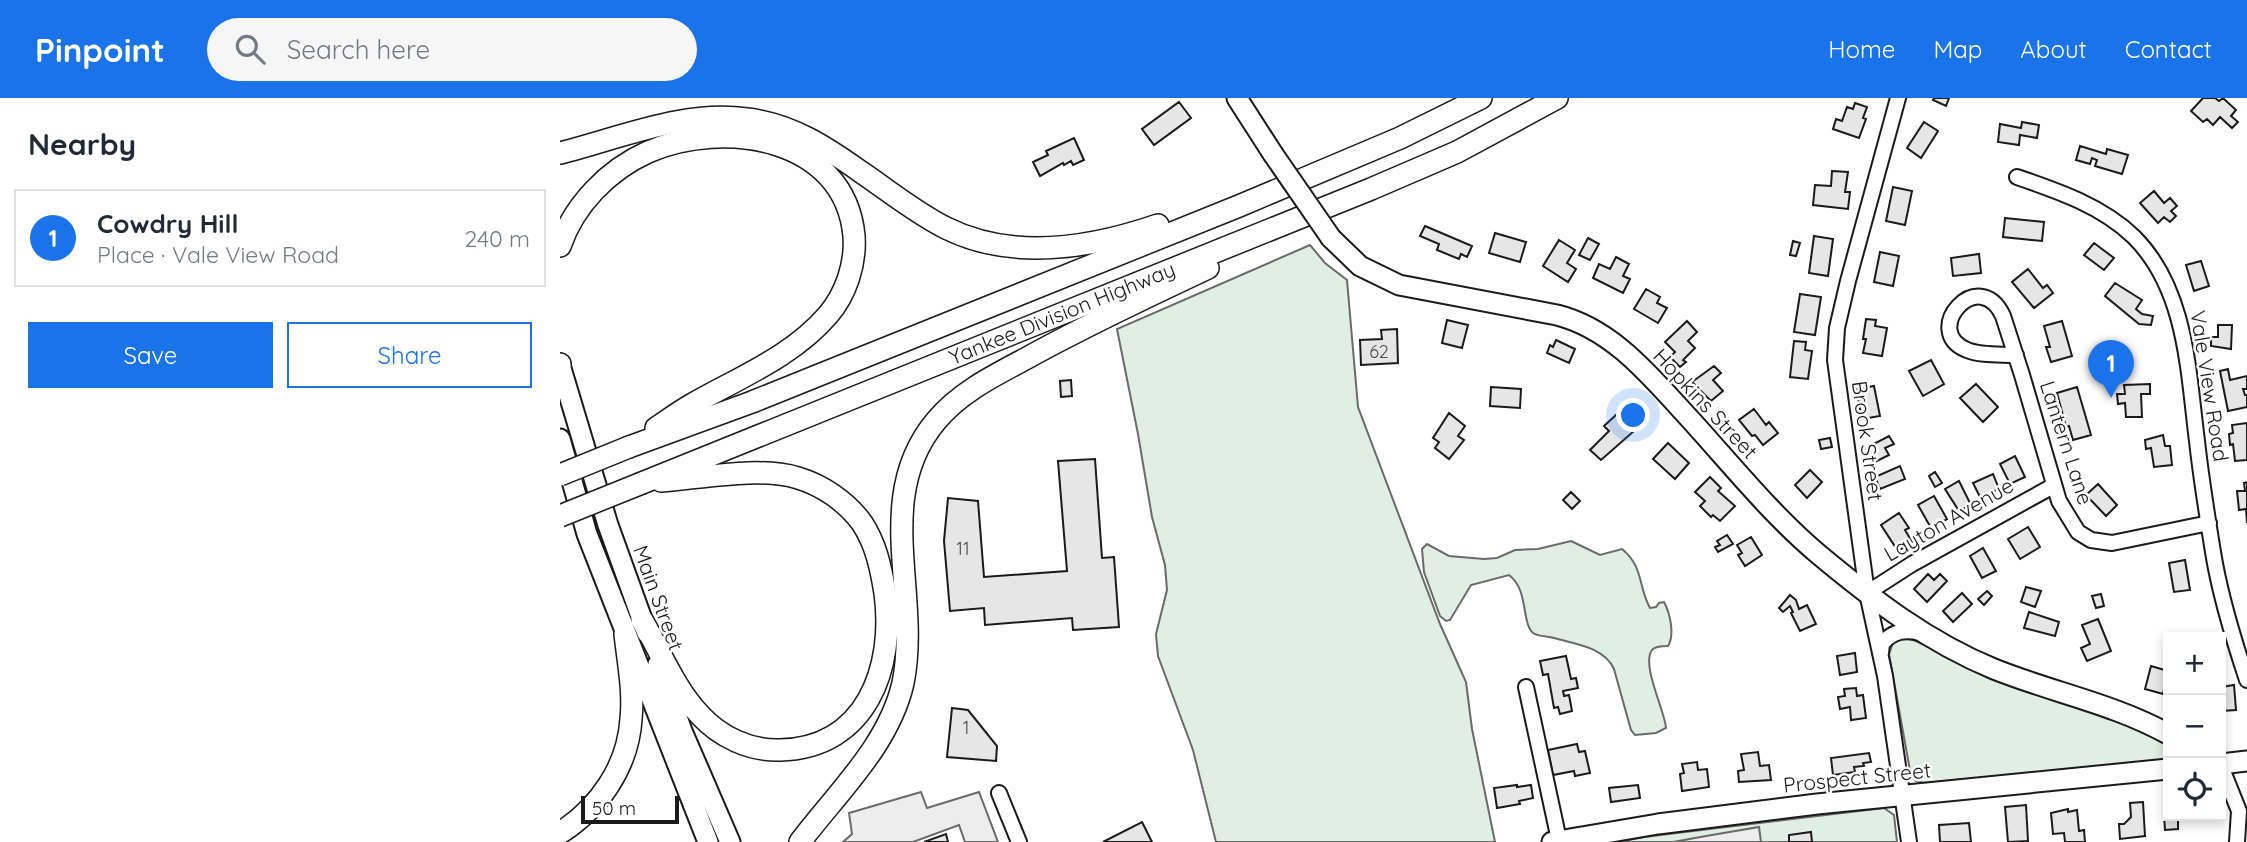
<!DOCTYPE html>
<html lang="en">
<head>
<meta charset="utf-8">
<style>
  body { margin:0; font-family:Quicksand,sans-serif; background:#f6f6f7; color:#1f2937 }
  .controls { position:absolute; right:21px; bottom:21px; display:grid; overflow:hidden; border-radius:0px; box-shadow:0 4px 10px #0003 }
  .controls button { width:63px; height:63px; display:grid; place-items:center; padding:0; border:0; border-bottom:2px solid #e0e1e3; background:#fff; color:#1f2937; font:35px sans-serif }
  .scale { position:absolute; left:21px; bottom:18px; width:98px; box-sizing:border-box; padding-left:7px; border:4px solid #1a1a1a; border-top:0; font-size:19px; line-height:24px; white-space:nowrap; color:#1a1a1a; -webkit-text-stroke:5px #fff; paint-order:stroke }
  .you { position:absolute; left:1074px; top:318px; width:24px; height:24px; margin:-18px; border:5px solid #fff; border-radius:50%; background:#1a73e8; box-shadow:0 0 0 10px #1a73e833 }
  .badge { display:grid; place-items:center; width:46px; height:46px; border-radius:50%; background:#1a73e8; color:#fff; font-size:23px; font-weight:700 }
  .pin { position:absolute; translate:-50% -58px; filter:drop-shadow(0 2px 4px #0008) }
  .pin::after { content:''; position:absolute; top:37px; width:24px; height:21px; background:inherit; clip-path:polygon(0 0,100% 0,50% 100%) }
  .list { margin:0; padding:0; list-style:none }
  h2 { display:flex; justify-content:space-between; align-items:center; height:91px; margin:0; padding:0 28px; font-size:30px }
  h2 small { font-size:23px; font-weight:400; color:#747a83 }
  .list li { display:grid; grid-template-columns:46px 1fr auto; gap:21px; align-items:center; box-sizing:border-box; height:98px; margin:0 14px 14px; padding:0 14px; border:2px solid #e0e1e3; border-radius:0px }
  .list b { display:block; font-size:26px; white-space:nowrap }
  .list p { margin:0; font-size:23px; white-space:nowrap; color:#747a83 }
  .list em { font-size:23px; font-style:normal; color:#747a83 }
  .actions { display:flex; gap:14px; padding:21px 28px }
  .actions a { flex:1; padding:16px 0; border:2px solid #1a73e8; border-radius:0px; text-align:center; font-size:24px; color:#1a73e8 }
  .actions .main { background:#1a73e8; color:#fff }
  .icon { flex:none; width:38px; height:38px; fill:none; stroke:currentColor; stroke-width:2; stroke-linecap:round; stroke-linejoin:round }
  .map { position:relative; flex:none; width:1687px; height:744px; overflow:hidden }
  header { display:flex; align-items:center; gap:42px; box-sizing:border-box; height:98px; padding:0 35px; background:#1a73e8; color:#fff }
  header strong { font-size:33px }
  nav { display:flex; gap:38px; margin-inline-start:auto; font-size:24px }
  .search { width:490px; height:63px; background:#f6f6f7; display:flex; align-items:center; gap:18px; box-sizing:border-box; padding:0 24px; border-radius:38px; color:#747a83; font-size:26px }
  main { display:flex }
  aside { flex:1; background:#fff }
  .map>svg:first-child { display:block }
  .green { fill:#e0efe3; stroke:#6a6a6a; stroke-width:2 }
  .parking { fill:#ededed; stroke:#6a6a6a; stroke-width:2 }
  .building { fill:#e6e6e6; stroke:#1a1a1a; stroke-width:2 }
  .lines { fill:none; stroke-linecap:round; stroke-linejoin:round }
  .minor-casing { stroke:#1a1a1a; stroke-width:18 }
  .major-casing { stroke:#1a1a1a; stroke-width:23 }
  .highway-casing { stroke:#1a1a1a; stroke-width:24 }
  .minor { stroke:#fff; stroke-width:14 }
  .major { stroke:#fff; stroke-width:19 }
  .highway { stroke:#fff; stroke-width:21 }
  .major-bridge-casing { stroke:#1a1a1a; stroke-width:23; stroke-linecap:butt }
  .highway-bridge-casing { stroke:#1a1a1a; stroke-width:24; stroke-linecap:butt }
  .major-bridge { stroke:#fff; stroke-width:19 }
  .highway-bridge { stroke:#fff; stroke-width:21 }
  .labels { text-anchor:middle; stroke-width:5; stroke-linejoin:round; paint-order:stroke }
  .number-label { font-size:18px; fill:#4d4d4d }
  .street-label { font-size:21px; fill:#1a1a1a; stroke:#fff }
</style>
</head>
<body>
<header>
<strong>Pinpoint</strong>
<div class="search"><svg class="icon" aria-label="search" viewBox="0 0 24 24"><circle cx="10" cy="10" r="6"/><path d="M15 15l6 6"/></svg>Search here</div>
<nav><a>Home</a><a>Map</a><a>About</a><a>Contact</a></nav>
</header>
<main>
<aside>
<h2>Nearby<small></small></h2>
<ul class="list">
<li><span class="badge">1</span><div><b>Cowdry Hill</b><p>Place · Vale View Road</p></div><em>240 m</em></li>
</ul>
<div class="actions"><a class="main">Save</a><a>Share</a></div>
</aside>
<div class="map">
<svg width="1687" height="744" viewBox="0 0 1687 744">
  <rect width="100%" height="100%" fill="#fff"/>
  <path class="green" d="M750,147L765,165L787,182L798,309L880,526L906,584L912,631L935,744H656L633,652L598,558L596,536L607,492L605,467L592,419L578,336L557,231Z
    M1011,443L1040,457L1062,451C1084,469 1078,489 1090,510L1096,509L1099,505L1104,504C1110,515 1115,537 1108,548C1103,548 1095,548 1092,552C1081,567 1105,613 1106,630L1096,635L1075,637L1071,632L1054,571C1044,549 1015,546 994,540C987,538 979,539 973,535C961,524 969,492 949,477L911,487L890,522L886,523L880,518L864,474L862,451L867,446L889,458L924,461L937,460L955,452L978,451Z
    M1347,539L1386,557L1549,618L1608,645V662L1364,685L1356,683L1351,678L1329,556L1333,545Z
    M1324,710L1334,717L1337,744H1058L1084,739Z"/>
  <path class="parking" d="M361,694L367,710L419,694L438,744H405L399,727L353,744H283L292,736L289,715Z
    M1199,729L1201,744H1113L1146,738Z"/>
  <path class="building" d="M1374,0H1389L1386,8L1373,2Z
    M1643,0H1655L1659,3L1663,0L1676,12L1671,18L1678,24L1672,30L1660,19L1653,27L1647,21L1643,24L1631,13Z
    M619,4L631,20L594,47L582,31Z
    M1295,5L1307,9L1303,20L1306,21L1299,40L1273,31L1276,21L1282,23L1287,9L1293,11Z
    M1364,24L1378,33L1361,60L1347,50Z
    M1462,24L1479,27L1477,40L1460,37L1459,47L1438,44L1440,26L1461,30Z
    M514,40L524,62L513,67L511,63L504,67L503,65L480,78L473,64L488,57L486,53Z
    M1520,48L1546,56L1547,51L1568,57L1562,76L1535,68L1537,62L1532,60L1530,66L1516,62Z
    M1272,73L1288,74L1285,94H1290L1288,111L1253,107L1255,87L1271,88Z
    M1333,89L1352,93L1345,127L1326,123Z
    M1594,93L1604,105L1610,100L1617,108L1611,113L1616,118L1610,124L1604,119L1598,125L1580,105Z
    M1445,120L1484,124L1482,143L1443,139Z
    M865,128L912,148L907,159L901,156L899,161L877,152L879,146L860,138Z
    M935,135L966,144L960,164L929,155Z
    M1254,138L1273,141L1268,178L1249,175Z
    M1028,140L1039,146L1030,162L1019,157Z
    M999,142L1015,152L1007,165L1016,171L1008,184L983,168Z
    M1233,143L1240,145L1236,158L1230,157Z
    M1534,145L1554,160L1544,172L1524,157Z
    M1320,154L1339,158L1333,188L1314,184Z
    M1419,156L1421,175L1393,178L1391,160Z
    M1056,159L1069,166L1063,178L1070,181L1063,195L1033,180L1039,166L1050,171Z
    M1641,163L1649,188L1634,193L1626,167Z
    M1468,171L1483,190L1487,187L1493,195L1474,210L1452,184Z
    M1555,185L1582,202L1576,211L1582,216L1593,218L1591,227L1579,226L1545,198Z
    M1086,191L1100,199L1097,205L1107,210L1098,225L1074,211Z
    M1240,196L1261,199L1255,237L1234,234Z
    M1306,221L1316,222L1315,228L1327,230L1322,258L1303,255L1306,241H1303Z
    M887,222L908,227L902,250L882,245Z
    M1127,223L1137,234L1128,243L1135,250L1123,262L1126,264L1120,269L1110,259L1115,254L1105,244Z
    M1502,223L1512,258L1491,264L1486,249H1490L1484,228Z
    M1658,227H1672L1671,251L1651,248V239H1658Z
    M837,231L838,265L801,267L800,242L822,241L821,232Z
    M996,242L1015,251L1009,265L987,255L990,247L993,249Z
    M1234,243L1246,244L1245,252L1252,253L1248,281L1230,279Z
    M1371,262L1384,286L1363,298L1349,273Z
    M1154,268L1161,275L1153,282L1163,293L1151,303L1132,284Z
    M1668,271L1670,282L1687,278V291H1683L1685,297H1687V309L1668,313L1660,273Z
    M511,282L512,298L501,299L500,283Z
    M1416,286L1438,309L1423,324L1400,300Z
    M1590,286V296H1581L1582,319H1566L1565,305L1558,306L1557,296H1565L1564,287Z
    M1314,288L1320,318L1302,321L1296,291Z
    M931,289L961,291L960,310L930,308Z
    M1517,289L1531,337L1513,342L1509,328L1506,329L1497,295Z
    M1194,311L1206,327L1209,324L1218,335L1203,347L1195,337L1192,338L1179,322Z
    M889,315L905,328L898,338L904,342L889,361L875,350L879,344L873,340Z
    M1057,316L1074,333L1041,362L1030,352L1049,333L1044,328Z
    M1687,325V362L1675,363L1673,346L1670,347L1669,336L1673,335L1672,327Z
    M1603,337L1605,348H1610L1612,367L1594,369L1591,350L1586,351L1585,342Z
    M1329,338L1334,346L1325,350L1329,357L1313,365L1306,350Z
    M1270,340L1272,349L1261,351L1259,342Z
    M1108,345L1129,365L1115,381L1093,361Z
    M1455,358L1465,379L1450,386L1440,366Z
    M535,361L542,460L554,459L559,529L513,532L512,520L425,527L424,510L390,513L384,443L388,400L418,403L424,479L507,473L498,363Z
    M1340,368L1345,381L1320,391L1315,379Z
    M1250,372L1262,384L1247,400L1235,387Z
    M1375,374L1382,385L1375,389L1369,378Z
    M1433,376L1439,391L1420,399L1413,385Z
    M1150,379L1161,390L1158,393L1175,408L1160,423L1153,417L1151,419L1140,408L1145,403L1135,394Z
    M1399,383L1411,407L1399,413L1385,391Z
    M1687,384V425L1686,411L1679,412L1677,393H1685L1684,385Z
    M1538,386L1557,407L1546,418L1526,397Z
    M1011,394L1020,403L1012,411L1003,402Z
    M1374,398L1387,421L1371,430L1358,407Z
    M1339,415L1349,430L1345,432L1352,444L1338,453L1321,427Z
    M1468,429L1480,449L1460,461L1448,441Z
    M1167,437L1173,446L1158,454L1155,449L1160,447L1157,443Z
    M1191,439L1202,457L1185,468L1178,457L1182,455L1177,447Z
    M1423,450L1436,473L1422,480L1410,458Z
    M1625,462L1630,492L1614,494L1609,465Z
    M1368,476L1374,482L1380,476L1387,483L1367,504L1354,491Z
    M1466,489L1481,493L1475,509L1461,504Z
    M1427,493L1432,498L1424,507L1418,501Z
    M1402,495L1412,506L1393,524L1383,513Z
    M1541,496L1544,508L1536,510L1532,498Z
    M1230,497L1236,502L1239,511L1247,507L1256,526L1240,533L1231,515L1233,514L1230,508L1223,514L1219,510Z
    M1469,514L1499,524L1495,538L1464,530Z
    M1538,521L1551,553L1527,563L1521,550L1530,546L1522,527Z
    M1295,555L1297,574L1280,577L1277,558Z
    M1006,558L1011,581L1016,580L1018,590L1003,593L1004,598L1009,597L1012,613L1000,616L998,609L994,610L988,576L983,577L980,563Z
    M1591,568L1608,573L1603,596L1585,591Z
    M1674,587L1676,612L1661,613V589Z
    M1296,590L1297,598L1303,597L1306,620L1291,622L1290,609L1280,611L1278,599L1285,598L1284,591Z
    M392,610L408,612L437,648L436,663L387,659Z
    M1017,646L1019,654L1025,653L1030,675L1015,678L1014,673L993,677L988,652Z
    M1198,654L1200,668L1209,667L1211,682L1179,684L1178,673L1184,672L1181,656Z
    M1309,655L1311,664L1303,665L1304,668L1294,669L1295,674L1273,677L1271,660Z
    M1137,664L1138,672L1147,671L1149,689L1122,693L1120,676L1124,675L1122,666Z
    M957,687V689L971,687L973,700L959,703L960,706L937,710L934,690Z
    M1078,687L1080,700L1051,704L1049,690Z
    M1583,704L1585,738L1560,741L1559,726H1564L1571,719L1570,705Z
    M1466,707L1468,743L1448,744L1445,709Z
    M1508,711V714L1517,712L1519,733L1524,732L1525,744H1505L1504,735L1493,736L1491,715Z
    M1604,717L1618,718V731L1605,732Z
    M582,724L592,744H543Z
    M1409,725L1411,744H1380L1379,727Z
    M1251,734L1252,744H1229V737Z
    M386,736L388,744H364Z"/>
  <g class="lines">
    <defs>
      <path id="minor" d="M1338,0L1288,183L1277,230L1275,262L1307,495L1325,578L1349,744
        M1457,79C1498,93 1542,108 1574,139C1627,192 1628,274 1637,343C1641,380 1647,417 1653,454C1660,498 1673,540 1687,582
        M1456,257C1441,256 1421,258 1407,252C1360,233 1419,166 1443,218L1462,277L1499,403L1518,434L1531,442L1552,445L1649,425
        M1307,495L1352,466L1493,388
        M1321,555L1322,546C1332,533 1345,531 1360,535
        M966,589L999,742
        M1661,668L1679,713L1677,744
        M439,695L459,744"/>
      <path id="major" d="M677,0L713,56
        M771,140L800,168L839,187L997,217C1053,231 1091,279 1129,320C1170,365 1211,416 1257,455C1312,501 1368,544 1434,571C1491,594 1554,606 1608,636
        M0,267L48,427L87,535
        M0,341L27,436L148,744
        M98,566L122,633L170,744
        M1661,666L1687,663
        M992,744L1098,726L1257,706L1608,671"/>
      <g id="highway">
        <path d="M0,55C60,40 124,12 187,21C231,26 266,49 301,74C329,93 356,115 386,130C452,163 531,150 598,127"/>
        <path d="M0,148C14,107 48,72 88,54C164,21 285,39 294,138C296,166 286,196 268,217C232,259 178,280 131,307C119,314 108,322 96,330"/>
        <path d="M0,266V268"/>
        <path d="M69,349L192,304L679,108L840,40L921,0"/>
        <path id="s1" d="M82,385L811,91L897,54L997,0"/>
        <path d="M82,522C100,553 115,591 140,617C160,639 190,653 220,652C307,650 335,569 325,495C321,470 316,446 302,425C287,404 262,387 238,380C200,368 142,380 101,383"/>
        <path d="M0,735C39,710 68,669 71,621C74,593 68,564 65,536"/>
        <path d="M240,744C277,695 329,647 343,585C361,497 312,399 376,323C400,294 435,277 467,260C526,227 587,199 648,170"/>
      </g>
    </defs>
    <use href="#minor" class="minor-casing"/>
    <use href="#major" class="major-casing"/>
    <use href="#highway" class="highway-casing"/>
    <use href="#minor" class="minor"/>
    <use href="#major" class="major"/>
    <use href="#highway" class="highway"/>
    <defs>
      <path id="major-bridge" d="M713,56L771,140"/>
      <path id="highway-bridge" d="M0,377L69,349
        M0,418L82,385"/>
    </defs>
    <use href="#major-bridge" class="major-bridge-casing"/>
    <use href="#highway-bridge" class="highway-bridge-casing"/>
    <use href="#major-bridge" class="major-bridge"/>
    <use href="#highway-bridge" class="highway-bridge"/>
  </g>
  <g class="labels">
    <g class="number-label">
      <text x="819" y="260">62</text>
      <text x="403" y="457">11</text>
      <text x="406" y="636">1</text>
    </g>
    <g class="street-label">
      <text dy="7" stroke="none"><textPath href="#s1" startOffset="453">Yankee Division Highway</textPath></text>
      <text transform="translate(1649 288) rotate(81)" y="7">Vale View Road</text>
      <text transform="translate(1145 306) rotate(47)" y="7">Hopkins Street</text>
      <text transform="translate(1307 343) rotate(82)" y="7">Brook Street</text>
      <text transform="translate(1506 345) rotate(72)" y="7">Lantern Lane</text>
      <text transform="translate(1389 422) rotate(-30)" y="7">Layton Avenue</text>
      <text transform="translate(98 500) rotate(70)" y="7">Main Street</text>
      <text transform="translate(1297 680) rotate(-6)" y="7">Prospect Street</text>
    </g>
  </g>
</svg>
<div class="controls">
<button>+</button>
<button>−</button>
<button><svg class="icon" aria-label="locate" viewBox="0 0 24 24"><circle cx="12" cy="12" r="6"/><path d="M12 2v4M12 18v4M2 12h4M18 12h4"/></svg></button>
</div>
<div class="scale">50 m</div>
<div class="you"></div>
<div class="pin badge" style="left:1551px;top:300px">1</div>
</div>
</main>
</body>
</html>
